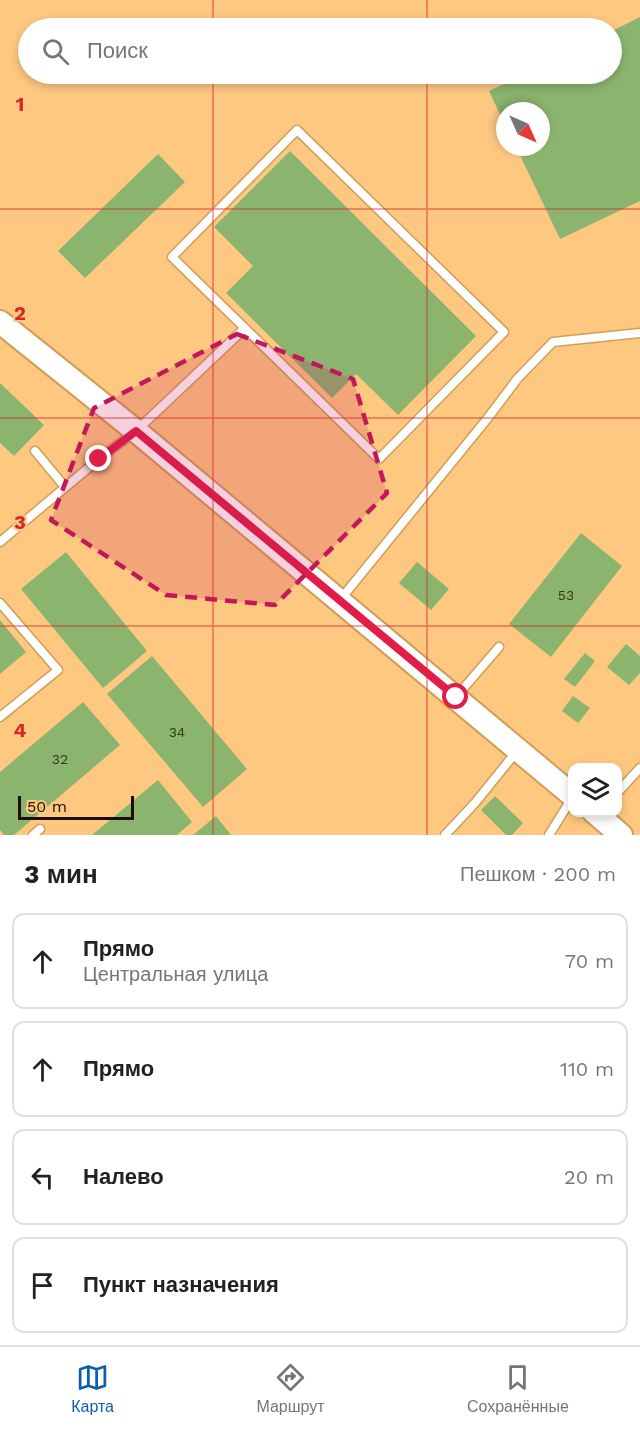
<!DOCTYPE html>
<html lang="ru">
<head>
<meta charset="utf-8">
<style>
  body { margin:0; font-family:"Work Sans",sans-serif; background:#f2f2f2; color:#222 }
  .controls { position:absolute; right:18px; bottom:18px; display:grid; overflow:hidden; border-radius:12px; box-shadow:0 3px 9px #0003 }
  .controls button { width:54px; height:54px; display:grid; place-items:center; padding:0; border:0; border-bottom:2px solid #e0e0e0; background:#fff; color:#222; font:30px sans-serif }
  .compass { position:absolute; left:496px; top:102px; width:54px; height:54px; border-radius:50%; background:#fff; box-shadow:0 3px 9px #0003; rotate:135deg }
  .scale { position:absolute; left:18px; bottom:15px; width:116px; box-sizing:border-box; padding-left:6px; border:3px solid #1d0e00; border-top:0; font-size:16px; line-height:21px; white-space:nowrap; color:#1d0e00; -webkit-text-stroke:4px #fec881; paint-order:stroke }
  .stop { position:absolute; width:18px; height:18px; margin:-14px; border:4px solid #e11d48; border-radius:50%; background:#fff }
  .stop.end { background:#e11d48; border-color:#fff; box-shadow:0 2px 6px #0008 }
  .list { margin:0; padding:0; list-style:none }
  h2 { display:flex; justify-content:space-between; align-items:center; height:78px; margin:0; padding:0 24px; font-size:26px }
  h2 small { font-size:20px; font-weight:400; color:#767676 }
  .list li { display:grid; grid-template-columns:39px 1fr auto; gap:18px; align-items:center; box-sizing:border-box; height:96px; margin:0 12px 12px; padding:0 12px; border:2px solid #e0e0e0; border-radius:12px }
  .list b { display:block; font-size:22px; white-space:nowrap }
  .list p { margin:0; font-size:20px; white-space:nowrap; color:#767676 }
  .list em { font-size:20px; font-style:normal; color:#767676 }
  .icon { flex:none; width:33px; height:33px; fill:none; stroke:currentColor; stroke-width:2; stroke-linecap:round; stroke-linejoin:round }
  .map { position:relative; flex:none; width:640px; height:835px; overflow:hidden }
  .search { position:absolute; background:#fff; box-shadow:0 3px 9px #0003; left:18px; right:18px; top:18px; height:66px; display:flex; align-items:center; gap:15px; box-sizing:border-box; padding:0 21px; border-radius:33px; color:#767676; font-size:22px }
  .sheet { height:510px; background:#fff }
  nav { display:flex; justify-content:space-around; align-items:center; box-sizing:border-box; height:84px; border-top:2px solid #e0e0e0; background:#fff; font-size:16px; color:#767676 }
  nav a { display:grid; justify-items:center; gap:3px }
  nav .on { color:#0e60ae }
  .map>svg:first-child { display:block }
  .building { fill:#8bb56e }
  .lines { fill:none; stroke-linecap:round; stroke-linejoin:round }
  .service-casing { stroke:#d19d57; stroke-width:11 }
  .secondary-casing { stroke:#d19d57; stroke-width:26 }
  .service { stroke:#fff; stroke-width:8 }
  .secondary { stroke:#fff; stroke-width:22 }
  .route { stroke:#e11d48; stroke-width:8 }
  .marked { fill:#c2185b; fill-opacity:0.2; stroke:#c2185b; stroke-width:4.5; stroke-dasharray:12 8; stroke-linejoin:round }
  .grid { fill:none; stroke:#d62828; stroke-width:1.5; stroke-opacity:0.55 }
  .labels { text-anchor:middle; stroke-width:4.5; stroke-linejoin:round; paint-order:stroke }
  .number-label { font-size:14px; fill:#38381c }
  .grid-label { font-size:20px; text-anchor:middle; font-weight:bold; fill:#d62828; stroke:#fec881; stroke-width:4.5; stroke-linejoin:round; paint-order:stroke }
</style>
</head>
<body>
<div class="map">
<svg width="640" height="835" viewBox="0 0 640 835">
  <rect width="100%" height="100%" fill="#fec881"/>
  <path class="building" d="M640,17V201L560,239L516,147H541V111H505V125L489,91L525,74H612V31Z
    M290,151L476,336L398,415L356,374L332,398L226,293L253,266L214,227Z
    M158,154L185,182L85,278L58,251Z
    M0,383L44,425L14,456L0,443Z
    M581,533L622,566L551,657L509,624Z
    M66,552L147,651L103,688L21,589Z
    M417,562L449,589L431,610L399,583Z
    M0,620L26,652L0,674Z
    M626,644L640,656V673L629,685L607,667Z
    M585,653L595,661L575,687L564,679Z
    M152,656L247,769L203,807L107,694Z
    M573,696L590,708L578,723L562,711Z
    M83,702L120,745L14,835H4L0,830V772Z
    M158,780L192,822L177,835H92Z
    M495,796L523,823L512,835H506L481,810Z
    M216,816L231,835H193Z"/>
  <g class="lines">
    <defs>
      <path id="service" d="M297,130L504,332L379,459L172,257Z
        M35,451L65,487
        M0,542L99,459L136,431L245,328
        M340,600L487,419L518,378L553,342L640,333
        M0,603L58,670L0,717
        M456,697L499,647
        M618,792L640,768
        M33,835L40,829
        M445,835L475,803L517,751
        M549,835L572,798"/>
      <path id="secondary" d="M0,322L136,431L572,795
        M594,812L621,835"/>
    </defs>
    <use href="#service" class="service-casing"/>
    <use href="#secondary" class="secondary-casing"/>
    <use href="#service" class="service"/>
    <use href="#secondary" class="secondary"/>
  </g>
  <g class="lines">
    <path class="route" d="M99,459L136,431L456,697"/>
  </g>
  <path class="marked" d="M237,334L353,379L387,493L275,605L166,595L51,520L94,408Z"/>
  <path class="grid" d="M213,0V28M427,0V28M213,74V835M427,74V835M0,209H640M0,418H640M0,626H640"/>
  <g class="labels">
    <g class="number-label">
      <text x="566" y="600">53</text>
      <text x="177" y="737">34</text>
      <text x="60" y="764">32</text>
    </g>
  </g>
  <g class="grid-label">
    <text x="20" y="111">1</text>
    <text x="20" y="320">2</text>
    <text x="20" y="529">3</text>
    <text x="20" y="737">4</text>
  </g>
</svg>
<div class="controls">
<button><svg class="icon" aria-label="layers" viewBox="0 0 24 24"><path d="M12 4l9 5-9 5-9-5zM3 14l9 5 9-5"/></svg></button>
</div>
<svg class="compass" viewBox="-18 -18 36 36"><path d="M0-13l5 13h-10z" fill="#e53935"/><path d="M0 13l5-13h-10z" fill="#767676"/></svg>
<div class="scale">50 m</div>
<div class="stop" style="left:456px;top:697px"></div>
<div class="stop end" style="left:99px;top:459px"></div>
<div class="search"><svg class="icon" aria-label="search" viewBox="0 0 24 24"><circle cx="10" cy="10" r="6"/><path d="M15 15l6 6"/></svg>Поиск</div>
</div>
<section class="sheet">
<h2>3 мин<small>Пешком · 200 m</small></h2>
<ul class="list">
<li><svg class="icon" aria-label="ahead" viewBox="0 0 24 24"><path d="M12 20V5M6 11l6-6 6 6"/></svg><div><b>Прямо</b><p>Центральная улица</p></div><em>70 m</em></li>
<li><svg class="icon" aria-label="ahead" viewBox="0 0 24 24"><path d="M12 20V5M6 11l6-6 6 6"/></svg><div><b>Прямо</b></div><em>110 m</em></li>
<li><svg class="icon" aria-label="left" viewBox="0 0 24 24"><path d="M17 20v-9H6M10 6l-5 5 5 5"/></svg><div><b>Налево</b></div><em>20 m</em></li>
<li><svg class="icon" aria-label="arrive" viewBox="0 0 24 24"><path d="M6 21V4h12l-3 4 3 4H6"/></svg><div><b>Пункт назначения</b></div></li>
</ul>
</section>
<nav>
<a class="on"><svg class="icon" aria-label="map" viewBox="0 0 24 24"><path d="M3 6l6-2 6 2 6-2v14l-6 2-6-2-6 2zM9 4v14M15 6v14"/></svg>Карта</a>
<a><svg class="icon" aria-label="directions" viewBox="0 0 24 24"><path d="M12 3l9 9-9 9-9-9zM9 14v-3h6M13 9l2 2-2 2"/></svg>Маршрут</a>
<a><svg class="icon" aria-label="saved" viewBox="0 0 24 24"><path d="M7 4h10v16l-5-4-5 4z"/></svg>Сохранённые</a>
</nav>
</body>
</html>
